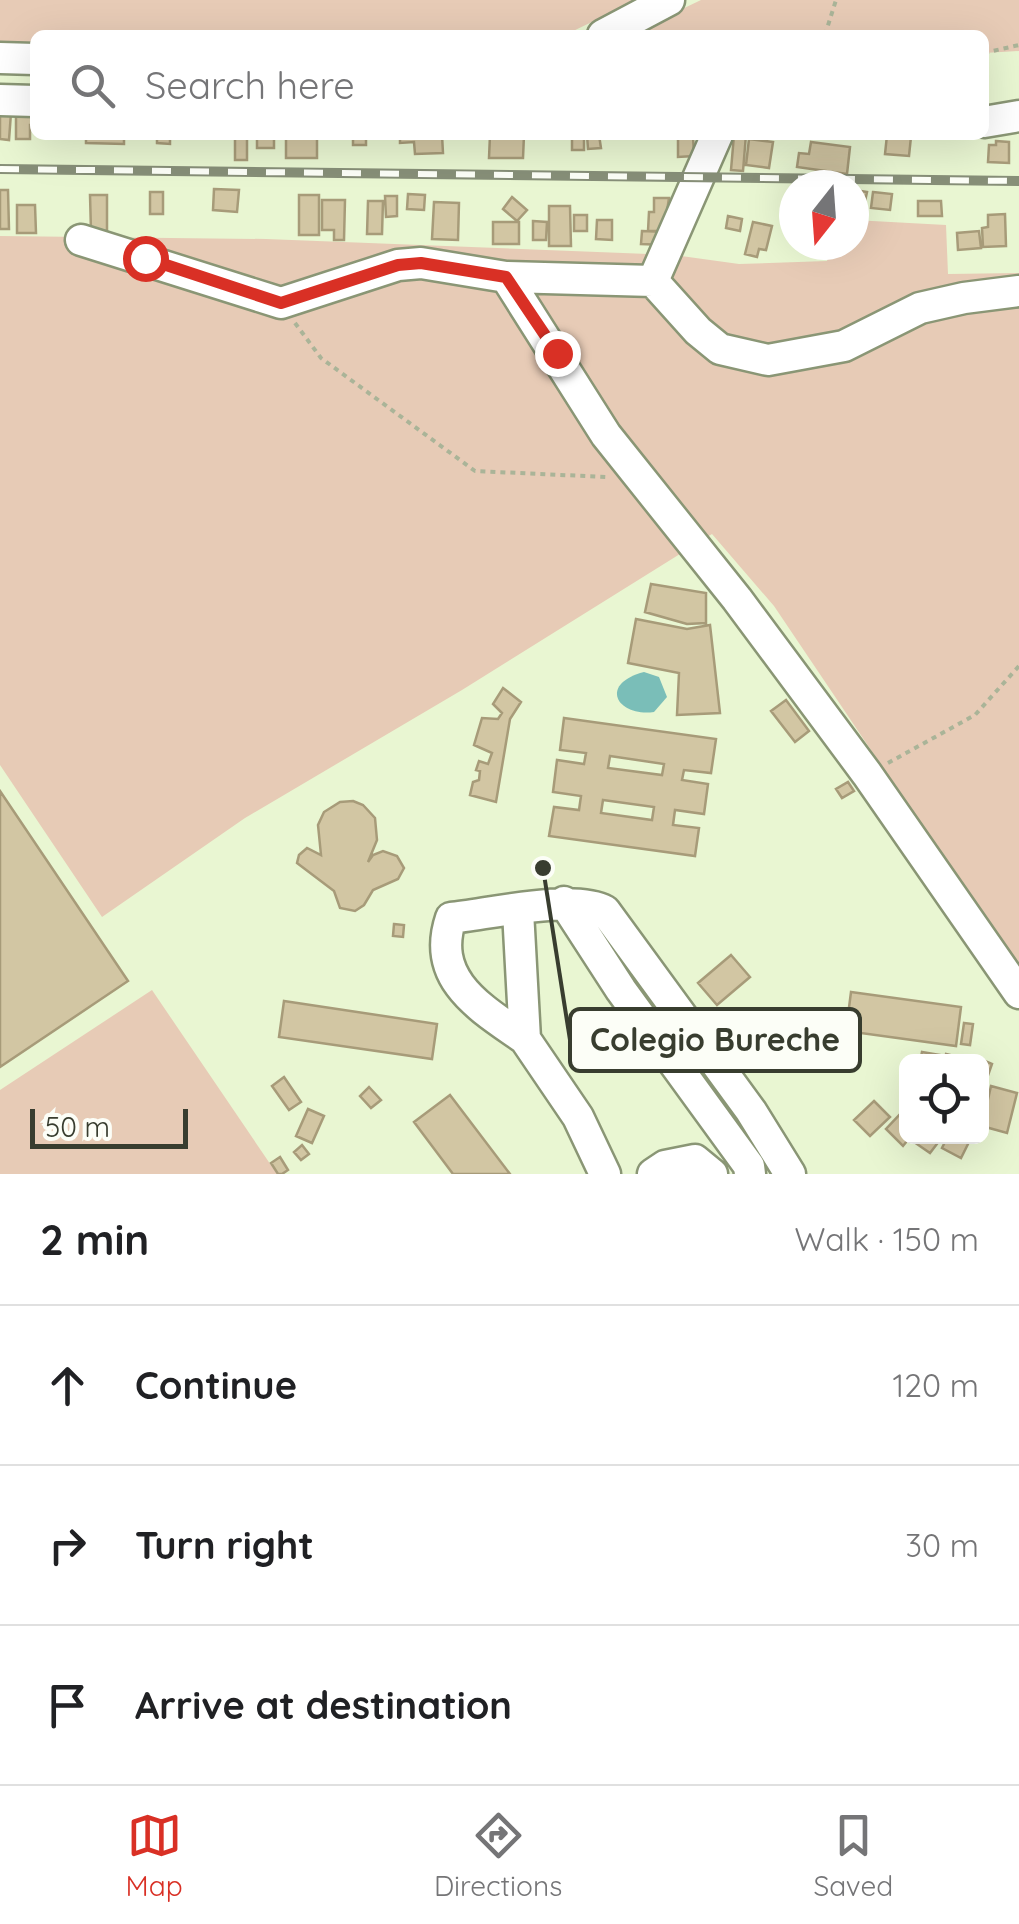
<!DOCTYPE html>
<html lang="en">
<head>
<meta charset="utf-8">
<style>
  body { margin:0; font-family:Quicksand,sans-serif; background:#f6f6f6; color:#202124 }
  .controls { position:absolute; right:30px; bottom:30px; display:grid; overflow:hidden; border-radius:15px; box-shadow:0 10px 40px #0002 }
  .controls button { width:90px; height:90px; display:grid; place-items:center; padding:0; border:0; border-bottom:2px solid #e0e0e0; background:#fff; color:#202124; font:50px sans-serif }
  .compass { position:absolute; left:779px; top:170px; width:90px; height:90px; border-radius:50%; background:#fff; box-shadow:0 10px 40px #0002; rotate:197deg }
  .scale { position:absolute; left:30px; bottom:25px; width:158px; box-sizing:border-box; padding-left:10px; border:5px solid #383d2f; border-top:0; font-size:28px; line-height:35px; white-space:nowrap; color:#383d2f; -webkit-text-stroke:8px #fcfef7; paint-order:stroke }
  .stop { position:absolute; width:30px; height:30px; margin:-22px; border:8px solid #d93025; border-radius:50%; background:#fff }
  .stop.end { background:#d93025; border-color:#fff; box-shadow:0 2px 10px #0008 }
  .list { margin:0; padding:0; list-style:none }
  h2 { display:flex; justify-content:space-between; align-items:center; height:130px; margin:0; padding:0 40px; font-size:42px }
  h2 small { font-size:32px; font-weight:400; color:#757577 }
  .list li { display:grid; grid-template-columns:65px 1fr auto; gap:30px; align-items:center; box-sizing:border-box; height:160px; padding:0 40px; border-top:2px solid #e0e0e0 }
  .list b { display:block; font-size:38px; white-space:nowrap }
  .list em { font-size:32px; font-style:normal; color:#757577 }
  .icon { flex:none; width:55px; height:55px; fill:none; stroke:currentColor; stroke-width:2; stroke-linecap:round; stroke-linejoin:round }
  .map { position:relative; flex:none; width:1019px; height:1174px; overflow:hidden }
  .search { position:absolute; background:#fff; box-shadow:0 10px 40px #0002; left:30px; right:30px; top:30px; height:110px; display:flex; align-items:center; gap:25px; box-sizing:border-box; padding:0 35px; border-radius:15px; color:#757577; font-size:38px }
  .sheet { height:610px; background:#fff }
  nav { display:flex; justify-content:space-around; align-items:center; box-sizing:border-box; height:140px; border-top:2px solid #e0e0e0; background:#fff; font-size:28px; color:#757577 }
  nav a { display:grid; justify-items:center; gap:5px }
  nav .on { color:#d93025 }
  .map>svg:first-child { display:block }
  .green { fill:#e7cbb6 }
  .water { fill:#7abeb8 }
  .building { fill:#d2c6a3; stroke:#a79b79; stroke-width:2.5; fill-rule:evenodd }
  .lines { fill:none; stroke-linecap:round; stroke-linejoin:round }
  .minor-casing { stroke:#8a9675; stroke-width:35 }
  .path { stroke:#aab498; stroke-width:4; stroke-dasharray:5 5; stroke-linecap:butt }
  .minor { stroke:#fff; stroke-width:30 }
  .rail-casing { stroke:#878f78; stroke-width:10 }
  .rail { stroke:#fcfef7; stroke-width:6; stroke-dasharray:19; stroke-linecap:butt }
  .route { stroke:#d93025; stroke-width:12 }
  .leader { fill:none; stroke:#383d2f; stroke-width:4 }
  .callout-dot { fill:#383d2f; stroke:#fcfef7; stroke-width:4 }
  .callout { fill:#fcfef7; stroke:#383d2f; stroke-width:4 }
  .callout-label { font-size:32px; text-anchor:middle; font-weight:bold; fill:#383d2f }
</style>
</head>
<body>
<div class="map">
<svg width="1019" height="1174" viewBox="0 0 1019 1174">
  <rect width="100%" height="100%" fill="#e9f6d2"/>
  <path class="green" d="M0,0H637L565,35H35V43L0,47Z
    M701,0H1019V51L984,53V35H628Z
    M854,220L946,225L948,274L1019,273V970L774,606L712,534L462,690L245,818L102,917L0,765V236L266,239L674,255L739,264L827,261L831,245H854Z
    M152,990L277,1174H0V1090Z"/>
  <path class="water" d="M644,672L659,677L667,697L654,712C617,717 598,684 644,672Z"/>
  <path class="building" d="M16,111H35V125H30V139H16Z
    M0,112L11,113L9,140L0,139Z
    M86,135H124V144L86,143Z
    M157,135H170V144L157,143Z
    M213,135H247V160H235V137Z
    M257,135H274V148H257Z
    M286,135H317V158H286Z
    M353,135H366V145H353Z
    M400,135H442L443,153L415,154L414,142L400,143Z
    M490,135H524L523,158H489Z
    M572,135H584V150H572Z
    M587,135H599L601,148L588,149Z
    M678,135H693L694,156L678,157Z
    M734,135H746L743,171L731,170Z
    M887,135L911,137L909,156L885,154Z
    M749,139L773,142L769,168L746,165Z
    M996,141L1009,142V163L988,162L989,145H996Z
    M811,142L850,147L847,174L797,167L799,153L809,154Z
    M214,189L239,190L237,212L213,210Z
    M0,190H8L9,229H0Z
    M855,190L867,192L864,206L854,205Z
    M150,192H163V214H150Z
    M873,192L892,194L890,210L871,208Z
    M408,194L425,195L424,210L407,209Z
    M90,195H107V231H91Z
    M299,195H319V235H299Z
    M385,196H397V216L386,217Z
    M512,197L527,210L517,221L503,209Z
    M654,198H669L664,231H648L649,212H654Z
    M322,200H345L344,240H334V230H322Z
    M368,201H383L382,234H367Z
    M918,201H941L942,216H918Z
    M434,202L459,203L458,240L432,239Z
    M17,205H35L36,233H17Z
    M549,206H570L571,246H549Z
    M1005,214L1006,246L983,247L982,228L988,227V215Z
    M574,215H587V231H574Z
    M728,216L742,219L740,231L726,228Z
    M597,220H612V240L596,239Z
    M533,221L547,222L546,240H533Z
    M493,222H519V244H493Z
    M753,222L772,226L766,250L759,249L757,257L745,254Z
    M642,231L666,232L665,245L641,244Z
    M979,231L981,248L958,250L957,233Z
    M651,584L706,593V623L687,624L645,612Z
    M636,619L687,629L710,625L720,713L677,715L679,673L628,663Z
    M503,688L521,702L510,719L496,802L470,795L473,782L479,780L480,771L476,770L479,761L488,764L492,753L474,745L482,718L498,719L502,713L493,704Z
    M786,700L809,731L795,742L771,711Z
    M564,718L716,739L711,773L684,770L682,780L708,784L704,814L675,810L673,825L699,828L695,856L549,836L554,807L579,810L581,796L553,792L557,760L584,764L586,753L560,750ZM610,756L664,764L662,775L608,768ZM603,800L654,807L652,820L601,813Z
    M848,782L854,791L842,798L836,789Z
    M0,791L128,981L0,1067Z
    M353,801L363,805L375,818L377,840L368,862L373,855L383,851L397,856L404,868L398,879L373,890L364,905L355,911L340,908L334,891L297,863L299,855L307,848L321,855L318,825L324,812L340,802Z
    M394,924L404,925L403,937L393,936Z
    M731,955L750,977L717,1005L698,983Z
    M851,992L961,1007L956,1046L846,1031Z
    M284,1001L437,1024L432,1059L279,1037Z
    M964,1023L973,1024L970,1045L961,1044Z
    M922,1052L940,1055L939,1062H920Z
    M946,1054L966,1059L965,1062H944Z
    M973,1056L992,1064L985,1084L982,1083V1062H971Z
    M284,1077L301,1102L289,1110L272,1086Z
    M991,1086L1017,1093L1007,1133L982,1126Z
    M369,1087L381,1100L371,1108L360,1096Z
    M450,1095L510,1174H453L414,1122Z
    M874,1101L890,1117L870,1136L854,1120Z
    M308,1109L324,1116L312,1143L296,1136Z
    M904,1110L906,1136H911L903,1146L886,1129Z
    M918,1136H943L930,1153L914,1142Z
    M948,1136H972L961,1158L942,1148Z
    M302,1145L309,1154L301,1160L294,1152Z
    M280,1157L288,1170L282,1174H278L271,1163Z"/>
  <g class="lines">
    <defs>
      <path id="minor" d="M603,35L669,0
        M0,58L35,59
        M0,100L35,101
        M984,122L1019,116
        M81,240L281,303L398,265L421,263L506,277L653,281L698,331L720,349L768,360L844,346L920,308L964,298L1019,291
        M506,277L606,435L737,599L867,774L1019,993
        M653,281L717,135
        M564,902L621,990L749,1166L750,1174
        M518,911L525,1039L578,1117L605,1174
        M525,1039C481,1008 430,980 451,918C489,914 574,894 605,911L751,1111L790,1174
        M653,1174L665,1166L695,1160L712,1174"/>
    </defs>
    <use href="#minor" class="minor-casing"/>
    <path class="path" d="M825,35L836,0
      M984,53L1019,45
      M295,323L321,358L475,471L606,477
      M888,763L975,715L1019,666"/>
    <use href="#minor" class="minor"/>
    <defs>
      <path id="rail" d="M0,169L1019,181"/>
    </defs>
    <use href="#rail" class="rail-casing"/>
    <use href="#rail" class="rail"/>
  </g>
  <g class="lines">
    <path class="route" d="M145,258L281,303L398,265L421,263L506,277L557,353"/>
  </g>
  <path class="leader" d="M543 868L570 1040"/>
  <circle class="callout-dot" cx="543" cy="868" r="10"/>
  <rect class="callout" x="570" y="1009" width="290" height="62" rx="10"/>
  <g class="callout-label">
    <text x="715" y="1051">Colegio Bureche</text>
  </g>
</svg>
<div class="controls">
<button><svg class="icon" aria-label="locate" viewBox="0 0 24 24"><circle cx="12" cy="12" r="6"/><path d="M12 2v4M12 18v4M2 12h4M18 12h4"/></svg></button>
</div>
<svg class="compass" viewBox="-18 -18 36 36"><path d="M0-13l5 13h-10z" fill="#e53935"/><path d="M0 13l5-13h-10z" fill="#757577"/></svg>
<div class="scale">50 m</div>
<div class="stop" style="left:145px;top:258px"></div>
<div class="stop end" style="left:557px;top:353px"></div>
<div class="search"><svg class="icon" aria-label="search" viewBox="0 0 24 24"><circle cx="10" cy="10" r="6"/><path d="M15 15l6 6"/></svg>Search here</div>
</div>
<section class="sheet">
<h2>2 min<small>Walk · 150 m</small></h2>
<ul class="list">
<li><svg class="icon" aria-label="ahead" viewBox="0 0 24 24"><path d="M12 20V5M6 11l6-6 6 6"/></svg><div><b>Continue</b></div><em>120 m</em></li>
<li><svg class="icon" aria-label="right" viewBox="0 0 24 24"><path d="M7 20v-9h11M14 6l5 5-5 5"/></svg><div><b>Turn right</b></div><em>30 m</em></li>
<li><svg class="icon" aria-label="arrive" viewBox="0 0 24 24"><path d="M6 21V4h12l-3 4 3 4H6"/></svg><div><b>Arrive at destination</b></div></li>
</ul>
</section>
<nav>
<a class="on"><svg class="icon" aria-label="map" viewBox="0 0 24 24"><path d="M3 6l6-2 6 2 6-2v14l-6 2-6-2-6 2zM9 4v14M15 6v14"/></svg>Map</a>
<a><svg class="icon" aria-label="directions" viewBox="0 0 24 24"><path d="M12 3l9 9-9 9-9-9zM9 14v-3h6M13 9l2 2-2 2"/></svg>Directions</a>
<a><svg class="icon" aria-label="saved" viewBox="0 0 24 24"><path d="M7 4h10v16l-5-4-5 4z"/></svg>Saved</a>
</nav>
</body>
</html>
